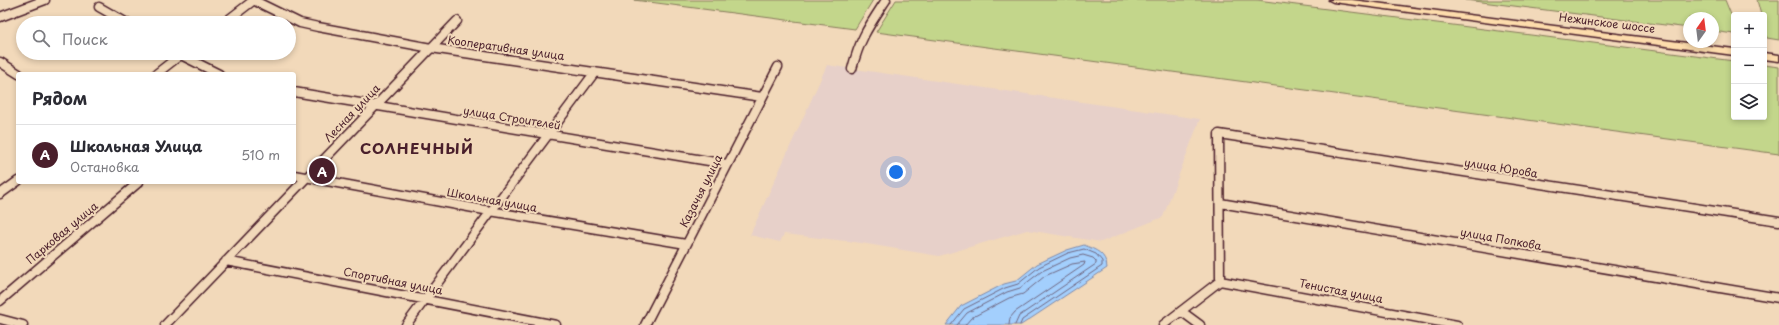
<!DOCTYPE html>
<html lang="ru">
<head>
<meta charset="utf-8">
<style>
  body { margin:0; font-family:"Playpen Sans",sans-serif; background:#f2f2f3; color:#2b2b33 }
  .controls { position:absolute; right:12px; top:12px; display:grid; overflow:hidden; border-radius:4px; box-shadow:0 2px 6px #0003 }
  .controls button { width:36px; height:36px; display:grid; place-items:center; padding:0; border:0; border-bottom:1px solid #e1e1e2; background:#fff; color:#2b2b33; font:20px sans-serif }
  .compass { position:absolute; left:1683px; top:12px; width:36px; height:36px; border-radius:50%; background:#fff; box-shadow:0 2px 6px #0003; rotate:14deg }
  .you { position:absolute; left:896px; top:172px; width:14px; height:14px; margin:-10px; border:3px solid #fff; border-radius:50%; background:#1a73e8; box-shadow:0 0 0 6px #1a73e833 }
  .badge { display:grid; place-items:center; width:26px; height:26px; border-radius:50%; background:#4a1f2b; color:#fff; font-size:13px; font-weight:700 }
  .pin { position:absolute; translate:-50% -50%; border:2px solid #fff; box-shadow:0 1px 4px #0006 }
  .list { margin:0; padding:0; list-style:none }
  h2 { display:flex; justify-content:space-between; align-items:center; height:52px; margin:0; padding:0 16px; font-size:17px }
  h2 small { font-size:13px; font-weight:400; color:#7c7c81 }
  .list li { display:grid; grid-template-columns:26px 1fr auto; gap:12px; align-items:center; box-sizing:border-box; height:60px; padding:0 16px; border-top:1px solid #e1e1e2 }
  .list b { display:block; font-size:15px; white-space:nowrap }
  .list p { margin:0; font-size:13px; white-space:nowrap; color:#7c7c81 }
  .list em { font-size:13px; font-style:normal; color:#7c7c81 }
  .icon { flex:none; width:22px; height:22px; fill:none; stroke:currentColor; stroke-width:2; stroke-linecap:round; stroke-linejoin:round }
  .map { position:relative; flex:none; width:1779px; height:325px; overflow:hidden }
  .search { position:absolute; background:#fff; box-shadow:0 2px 6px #0003; left:16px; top:16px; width:280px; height:44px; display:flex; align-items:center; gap:10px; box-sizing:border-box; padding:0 14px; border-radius:22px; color:#7c7c81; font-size:15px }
  .panel { position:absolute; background:#fff; box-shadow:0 2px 6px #0003; left:16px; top:72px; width:280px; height:112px; border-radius:4px }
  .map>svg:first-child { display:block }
  .built { fill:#e7d0c9 }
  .green { fill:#c3d68b; stroke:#867a5b }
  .water { fill:#a3cffd; stroke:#7f89a9 }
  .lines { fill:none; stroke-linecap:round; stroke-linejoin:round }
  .shore { stroke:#6e657f; stroke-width:1 }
  .minor-casing { stroke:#4a1f2b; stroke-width:11 }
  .major-casing { stroke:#4a1f2b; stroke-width:3 }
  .minor { stroke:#f2d9ba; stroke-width:8 }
  .major { fill:#fddcac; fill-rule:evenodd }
  .labels { text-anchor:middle; stroke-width:4; stroke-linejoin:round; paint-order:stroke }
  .street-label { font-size:11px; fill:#4a1f2b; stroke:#f2d9ba }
  .district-label { font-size:15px; font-weight:bold; letter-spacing:1px; fill:#4a1f2b; stroke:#f2d9ba }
</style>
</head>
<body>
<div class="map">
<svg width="1779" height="325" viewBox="0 0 1779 325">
  <rect width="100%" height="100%" fill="#f2d9ba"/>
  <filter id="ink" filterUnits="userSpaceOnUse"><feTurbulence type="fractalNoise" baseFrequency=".025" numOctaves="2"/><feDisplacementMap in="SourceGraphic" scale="8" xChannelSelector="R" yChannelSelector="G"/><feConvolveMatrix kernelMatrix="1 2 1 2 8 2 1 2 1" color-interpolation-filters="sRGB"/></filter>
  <g filter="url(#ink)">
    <path class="built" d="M827,65L1200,119L1163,217L1101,242L1027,230L939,256L855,242L784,234L780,242L750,235Z"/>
    <path class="green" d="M634,0H873L855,29Z
      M896,0H1257L1734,61V117H1764V65L1779,67V154L876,32Z
      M1466,0H1725L1734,22V34L1713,31V18H1689V28Z
      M1757,0H1779V40L1767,38L1764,28V15H1761Z"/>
    <path class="water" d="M1084,245C1096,250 1106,253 1107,268L1021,325H946L961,306L1004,284L1016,281L1037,264L1067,250Z"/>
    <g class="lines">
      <path class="shore" d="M951,325L964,309L1005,288L1018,284L1039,267L1068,253L1084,249L1096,254L1102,261V266L1022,320L1020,325
        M957,325L967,313L1007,292L1020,288L1042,271L1070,258L1083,255L1093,258L1096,261V264L1019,316L1015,325
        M965,325L971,318L1009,298L1023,294L1045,276L1072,264L1085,262L1084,265L1015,312L1010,318L1009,325"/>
      <defs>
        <path id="minor" d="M253,0L300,23L318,27L431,48L762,97
          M99,7L127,23
          M0,17L45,0
          M224,23L254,0
          M177,53L219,74
          M0,62L19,74
          M852,69C860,38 869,26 886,0
          M156,74L183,53
          M294,92L727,164
          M294,175L490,211L686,244
          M0,194L18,181
          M1220,203L1779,298
          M226,261L556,325
          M1220,281L1457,325
          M0,301L139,182
          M1181,311L1200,325
          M0,319L23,325
          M165,325L457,21
          M406,325L595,72
          M645,325L778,67
          M1163,325L1220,281L1219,134L1779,221"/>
        <path id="major" d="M1329,0H1352L1734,49V55L1333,2Z
          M1764,53L1779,55V61L1764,59Z"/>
      </defs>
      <use href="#minor" class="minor-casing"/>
      <use href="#major" class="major-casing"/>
      <use href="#minor" class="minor"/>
      <use href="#major" class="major"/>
    </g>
  </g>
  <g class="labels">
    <g class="street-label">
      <text transform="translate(1607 23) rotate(7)" y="4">Нежинское шоссе</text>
      <text transform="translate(506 48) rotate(8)" y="4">Кооперативная улица</text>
      <text transform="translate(352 113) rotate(-46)" y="4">Лесная улица</text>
      <text transform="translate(512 118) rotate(9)" y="4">улица Строителей</text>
      <text transform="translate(1501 168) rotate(9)" y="4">улица Юрова</text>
      <text transform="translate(701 191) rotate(-63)" y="4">Казачья улица</text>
      <text transform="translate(492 200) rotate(10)" y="4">Школьная улица</text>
      <text transform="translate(62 233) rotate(-40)" y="4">Парковая улица</text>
      <text transform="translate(1501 239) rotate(10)" y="4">улица Попкова</text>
      <text transform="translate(393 281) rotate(11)" y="4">Спортивная улица</text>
      <text transform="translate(1341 291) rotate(11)" y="4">Тенистая улица</text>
    </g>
    <g class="district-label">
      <text x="417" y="154">СОЛНЕЧНЫЙ</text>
    </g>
  </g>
</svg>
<div class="controls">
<button>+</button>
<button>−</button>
<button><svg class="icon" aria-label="layers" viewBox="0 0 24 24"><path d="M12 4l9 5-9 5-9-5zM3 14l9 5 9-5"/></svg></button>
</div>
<svg class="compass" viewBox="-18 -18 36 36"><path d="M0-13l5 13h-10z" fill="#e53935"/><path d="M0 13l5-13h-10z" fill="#7c7c81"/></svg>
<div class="you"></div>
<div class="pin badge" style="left:322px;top:171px">A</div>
<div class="search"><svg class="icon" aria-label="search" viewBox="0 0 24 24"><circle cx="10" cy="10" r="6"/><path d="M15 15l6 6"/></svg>Поиск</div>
<section class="panel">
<h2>Рядом<small></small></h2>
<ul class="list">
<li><span class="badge">A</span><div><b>Школьная Улица</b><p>Остановка</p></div><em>510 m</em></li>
</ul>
</section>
</div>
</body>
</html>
